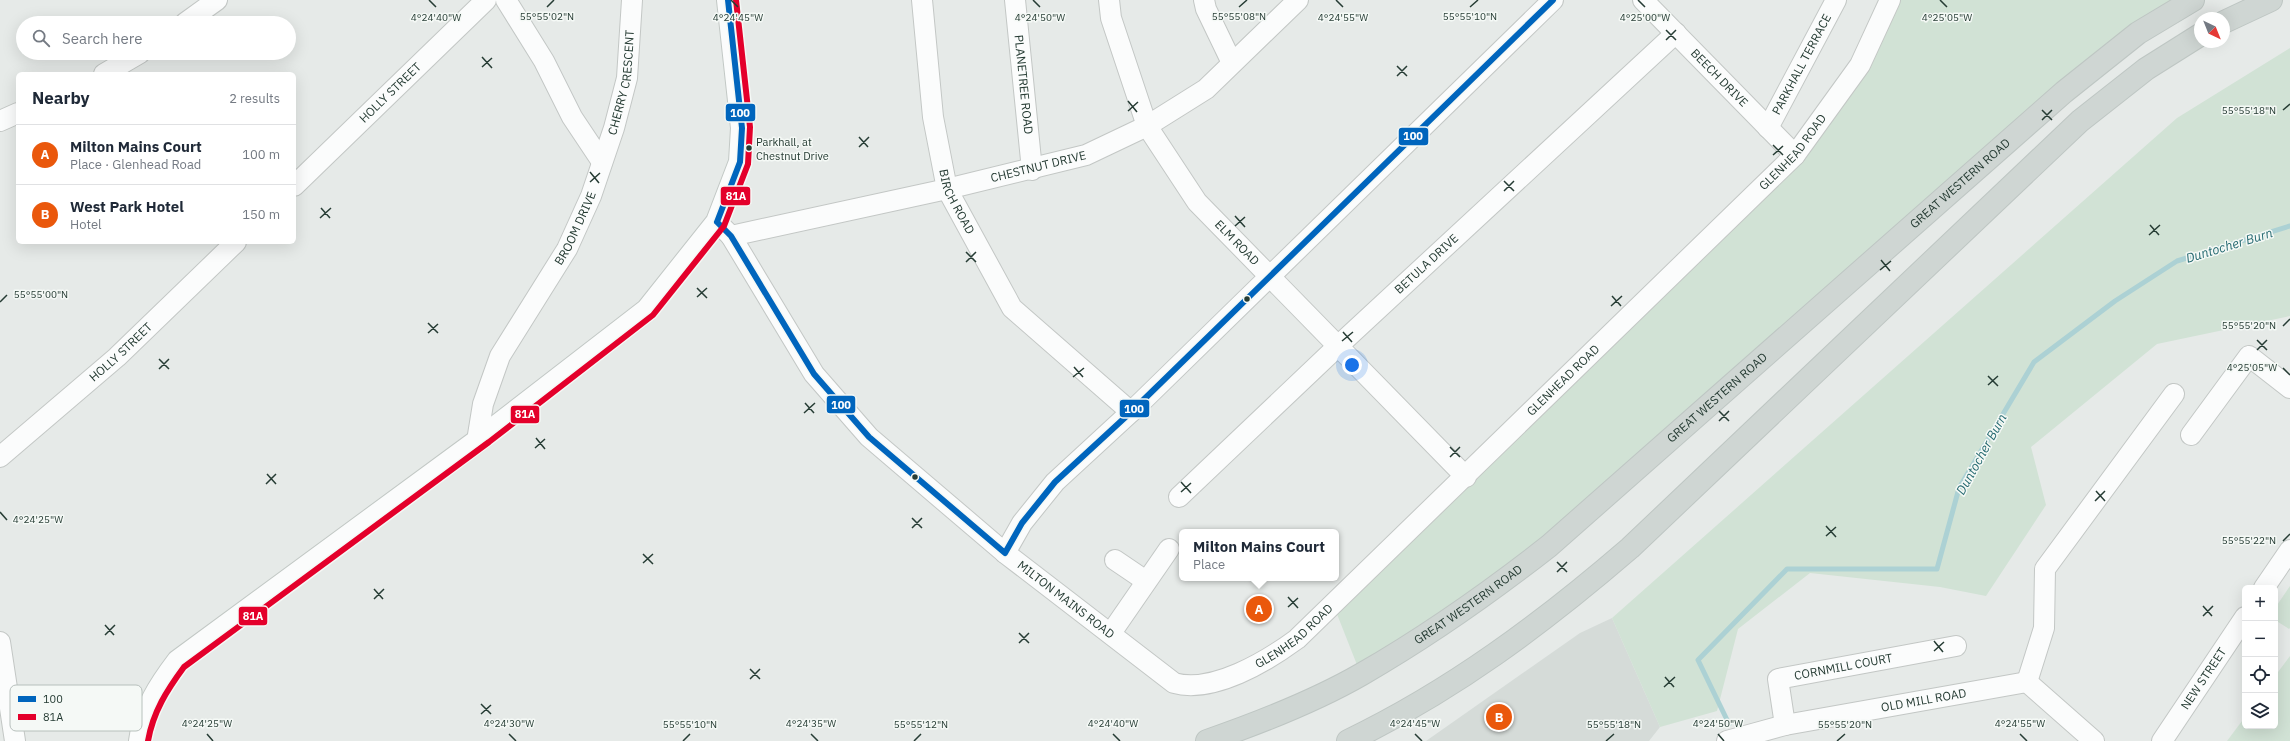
<!DOCTYPE html>
<html lang="en">
<head>
<meta charset="utf-8">
<style>
  body { margin:0; font-family:"IBM Plex Sans",sans-serif; background:#f6f6f7; color:#1f2937 }
  .controls { position:absolute; right:12px; bottom:12px; display:grid; overflow:hidden; border-radius:6px; box-shadow:0 4px 16px #0002 }
  .controls button { width:36px; height:36px; display:grid; place-items:center; padding:0; border:0; border-bottom:1px solid #e0e1e3; background:#fff; color:#1f2937; font:20px sans-serif }
  .compass { position:absolute; left:2194px; top:12px; width:36px; height:36px; border-radius:50%; background:#fff; box-shadow:0 4px 16px #0002; rotate:137deg }
  .you { position:absolute; left:1352px; top:365px; width:14px; height:14px; margin:-10px; border:3px solid #fff; border-radius:50%; background:#1a73e8; box-shadow:0 0 0 6px #1a73e833 }
  .badge { display:grid; place-items:center; width:26px; height:26px; border-radius:50%; background:#ea580c; color:#fff; font-size:13px; font-weight:700 }
  .pin { position:absolute; translate:-50% -50%; border:2px solid #fff; box-shadow:0 1px 4px #0006 }
  .popup { position:absolute; left:1179px; top:529px; width:160px; height:52px; box-sizing:border-box; display:grid; place-content:center; border-radius:6px; background:#fff; filter:drop-shadow(0 1px 3px #0005); font-size:13px; white-space:nowrap; color:#747a83 }
  .popup b { font-size:15px; color:#1f2937 }
  .popup::after { content:''; position:absolute; left:50%; top:100%; margin-left:-8px; border:8px solid transparent; border-top-color:#fff }
  .list { margin:0; padding:0; list-style:none }
  h2 { display:flex; justify-content:space-between; align-items:center; height:52px; margin:0; padding:0 16px; font-size:17px }
  h2 small { font-size:13px; font-weight:400; color:#747a83 }
  .list li { display:grid; grid-template-columns:26px 1fr auto; gap:12px; align-items:center; box-sizing:border-box; height:60px; padding:0 16px; border-top:1px solid #e0e1e3 }
  .list b { display:block; font-size:15px; white-space:nowrap }
  .list p { margin:0; font-size:13px; white-space:nowrap; color:#747a83 }
  .list em { font-size:13px; font-style:normal; color:#747a83 }
  .icon { flex:none; width:22px; height:22px; fill:none; stroke:currentColor; stroke-width:2; stroke-linecap:round; stroke-linejoin:round }
  .map { position:relative; flex:none; width:2290px; height:741px; overflow:hidden }
  .search { position:absolute; background:#fff; box-shadow:0 4px 16px #0002; left:16px; top:16px; width:280px; height:44px; display:flex; align-items:center; gap:10px; box-sizing:border-box; padding:0 14px; border-radius:22px; color:#747a83; font-size:15px }
  .panel { position:absolute; background:#fff; box-shadow:0 4px 16px #0002; left:16px; top:72px; width:280px; height:172px; border-radius:6px }
  .map>svg:first-child { display:block }
  .built { fill:#d5dbd8 }
  .green { fill:#d1e2d5 }
  .lines { fill:none; stroke-linecap:round; stroke-linejoin:round }
  .stream { stroke:#acd1d4; stroke-width:5 }
  .minor-casing { stroke:#c3c7c5; stroke-width:22 }
  .secondary-casing { stroke:#c2c8c5; stroke-width:24 }
  .primary-casing { stroke:#bec6c3; stroke-width:24 }
  .minor { stroke:#fbfcfc; stroke-width:20 }
  .secondary { stroke:#fbfcfc; stroke-width:22 }
  .primary { stroke:#cfd6d3; stroke-width:22 }
  .bus-1-casing { stroke:#f5f9f6; stroke-width:9 }
  .bus-2-casing { stroke:#f5f9f6; stroke-width:9 }
  .bus-1 { stroke:#0065bd; stroke-width:6 }
  .bus-2 { stroke:#e4002b; stroke-width:6 }
  .ticks { fill:none; stroke:#263c34; stroke-width:1.5 }
  .bus-dot { fill:#263c34; stroke:#f5f9f6; stroke-width:1.5 }
  .labels { text-anchor:middle; stroke-width:3; stroke-linejoin:round; paint-order:stroke }
  .bus-label { font-size:11px; fill:#263c34; stroke:#f5f9f6; text-anchor:start }
  .street-label { font-size:12px; fill:#263c34; stroke:#f5f9f6 }
  .water-label { font-size:13px; font-style:italic; fill:#266a71; stroke:#f5f9f6 }
  .key { fill:#f5f9f6; stroke:#b7c0bc; stroke-width:1 }
  .key-label { font-size:11px; fill:#263c34 }
  .ticks-label { font-size:10px; text-anchor:middle; fill:#263c34; stroke:#f5f9f6; stroke-width:3; stroke-linejoin:round; paint-order:stroke }
  .line-badge { stroke:#f5f9f6; stroke-width:1.5 }
  .badge-label { font-size:11px; text-anchor:middle; font-weight:bold; fill:#fff }
</style>
</head>
<body>
<div class="map">
<svg width="2290" height="741" viewBox="0 0 2290 741">
  <rect width="100%" height="100%" fill="#e6eae8"/>
  <path class="built" d="M1612,618L1660,727L1649,741H1426L1580,633Z"/>
  <path class="green" d="M1890,0H2193L2173,10L1549,546L1361,675L1333,604L1795,155Z
    M2290,48V316L2157,344L2031,447L2046,505L1986,596L1940,587L1810,573L1738,629L1717,711L1660,727L1612,618L2177,118Z
    M2290,586V628L2289,629L2275,620V608Z
    M2290,656V741H2227L2245,717V726H2275V676Z"/>
  <g class="lines">
    <path class="stream" d="M1729,724L1698,660L1787,569H1937L1959,488L2034,362L2115,301L2177,261L2290,226"/>
    <defs>
      <g id="minor">
        <path d="M506,0L544,61L572,117L602,162"/>
        <path id="s1" d="M922,0L933,117L947,189L1012,308L1131,412"/>
        <path id="s2" d="M1015,0L1032,170"/>
        <path id="s3" d="M1109,0L1111,18L1147,126L1197,202L1466,477"/>
        <path d="M1204,0L1206,9L1232,63"/>
        <path id="s4" d="M1643,0L1795,155"/>
        <path d="M185,23L217,0"/>
        <path d="M104,74L140,53"/>
        <path d="M0,121L18,113"/>
        <path id="s5" d="M1768,128L1836,0"/>
        <path id="s6" d="M294,186L486,0"/>
        <path id="s7" d="M717,222L731,236L814,374L869,437L1005,553L1174,683C1213,694 1267,661 1297,639L1795,155L1860,65L1890,0"/>
        <path id="s8" d="M731,236L947,189L1086,155L1147,126L1206,89L1298,0"/>
        <path d="M2191,435L2249,356L2290,388"/>
        <path id="s9" d="M477,441L483,404L500,356L567,249L591,196L614,128L627,78L632,0"/>
        <path id="s10" d="M0,457L117,357L236,242"/>
        <path id="s11" d="M1179,497L1338,346L1676,33"/>
        <path d="M1005,553L1022,523L1055,482L1131,412L1553,0"/>
        <path d="M1115,560L1146,581"/>
        <path d="M2264,588L2290,550"/>
        <path d="M1111,633L1169,549"/>
        <path d="M0,642L15,741"/>
        <path d="M2027,682L2044,628L2045,569L2174,394"/>
        <path d="M2027,682L2094,741"/>
        <path id="s12" d="M1785,725L1778,679L1956,646"/>
        <path id="s13" d="M1727,741L1785,725L2027,682"/>
        <path id="s14" d="M2162,741L2245,617"/>
      </g>
      <path id="secondary" d="M140,741C144,709 159,686 178,661L484,436L647,310L717,222L740,162L742,128L728,0"/>
      <g id="primary">
        <path d="M2224,22L2271,0"/>
        <path id="s15" d="M1207,741C1256,724 1317,700 1362,674C1428,636 1489,593 1549,546L2064,92L2138,33L2193,0"/>
        <path d="M1348,741C1452,691 1543,623 1630,548L2080,121L2146,69L2200,35"/>
      </g>
    </defs>
    <use href="#minor" class="minor-casing"/>
    <use href="#secondary" class="secondary-casing"/>
    <use href="#primary" class="primary-casing"/>
    <use href="#minor" class="minor"/>
    <use href="#secondary" class="secondary"/>
    <use href="#primary" class="primary"/>
    <defs>
      <path id="bus-1" d="M717,222L731,236L814,374L869,437L1005,553
        M717,222L740,162L742,128L728,0
        M1005,553L1022,523L1055,482L1131,412L1553,0"/>
      <path id="bus-2" d="M148,741C153,712 167,690 184,667L489,442L653,315L724,226L748,164L750,127L736,0"/>
    </defs>
    <use href="#bus-1" class="bus-1-casing"/>
    <use href="#bus-2" class="bus-2-casing"/>
    <use href="#bus-1" class="bus-1"/>
    <use href="#bus-2" class="bus-2"/>
  </g>
  <path class="ticks" d="M429,0L436,7M731,0L738,7M1033,0L1040,7M1336,0L1343,7M1638,0L1645,7M1940,0L1947,7M547,7L554,0M1239,7L1247,0M1470,7L1478,0M1666,30L1676,40M1666,40L1676,30M482,57L492,68M1397,66L1407,76M482,67L492,58M1397,76L1407,66M1128,101L1137,112M2042,110L2052,120M2283,110L2290,104M1128,111L1138,102M2042,120L2052,110M859,137L868,147M1773,145L1783,155M859,147L869,137M1773,155L1783,146M590,172L599,183M1504,181L1514,191M590,182L600,173M1504,191L1514,181M321,208L330,218M1235,216L1245,227M320,218L331,208M2150,225L2159,235M1235,226L1245,217M2149,235L2160,225M966,252L976,262M1881,260L1890,271M966,262L976,252M1880,270L1891,261M697,288L707,298M1612,296L1621,306M697,297L707,288M0,302L7,295M1611,306L1622,296M428,323L438,333M2283,326L2290,319M1343,332L1352,342M428,333L438,324M2257,340L2267,350M1342,341L1353,332M2257,350L2267,340M159,359L169,369M1074,367L1083,377M2283,368L2290,375M159,369L169,359M1988,376L1998,386M1073,377L1084,368M1988,385L1998,376M805,403L814,413M1719,411L1729,421M804,413L815,403M1719,421L1729,411M536,438L545,449M1450,447L1460,457M535,448L545,439M1450,457L1460,447M267,474L276,484M1181,482L1191,493M266,484L276,474M2096,491L2105,501M1181,492L1191,483M2095,501L2105,491M0,512L7,520M912,518L922,528M1826,526L1836,537M912,528L922,518M1826,536L1836,527M2283,541L2290,534M643,554L653,564M1557,562L1567,572M643,563L653,554M1557,572L1567,562M374,589L383,599M1288,597L1298,608M374,599L384,589M2203,606L2212,616M1288,607L1298,598M2203,616L2213,606M105,625L114,635M1019,633L1029,643M105,635L115,625M1934,641L1943,652M1019,643L1029,633M1934,651L1944,642M750,669L760,679M1665,677L1674,687M750,679L760,669M1664,687L1675,677M481,704L491,714M481,714L491,705M207,734L213,741M509,734L516,741M811,734L818,741M1113,734L1120,741M1415,734L1422,741M1718,734L1724,741M2020,734L2027,741M683,741L690,734M914,741L921,734M1606,741L1614,734M1837,741L1845,734"/>
  <g class="bus-dot">
    <circle cx="749" cy="148" r="3.5"/>
    <circle cx="1247" cy="299" r="3.5"/>
    <circle cx="915" cy="477" r="3.5"/>
  </g>
  <g class="labels">
    <g class="bus-label">
      <text x="756" y="146">Parkhall, at<tspan x="756" dy="14">Chestnut Drive</tspan></text>
    </g>
    <g class="street-label">
      <text dy="4" stroke="none"><textPath href="#s5" startOffset="72">PARKHALL TERRACE</textPath></text>
      <text dy="4" stroke="none"><textPath href="#s4" startOffset="109">BEECH DRIVE</textPath></text>
      <text dy="4" stroke="none"><textPath href="#s9" startOffset="391">CHERRY CRESCENT</textPath></text>
      <text dy="4" stroke="none"><textPath href="#s2" startOffset="85">PLANETREE ROAD</textPath></text>
      <text dy="4" stroke="none"><textPath href="#s6" startOffset="134">HOLLY STREET</textPath></text>
      <text dy="4" stroke="none"><textPath href="#s7" startOffset="1486">GLENHEAD ROAD</textPath></text>
      <text dy="4" stroke="none"><textPath href="#s8" startOffset="315">CHESTNUT DRIVE</textPath></text>
      <text dy="4" stroke="none"><textPath href="#s15" startOffset="944">GREAT WESTERN ROAD</textPath></text>
      <text dy="4" stroke="none"><textPath href="#s1" startOffset="206">BIRCH ROAD</textPath></text>
      <text dy="4" stroke="none"><textPath href="#s9" startOffset="237">BROOM DRIVE</textPath></text>
      <text dy="4" stroke="none"><textPath href="#s3" startOffset="280">ELM ROAD</textPath></text>
      <text dy="4" stroke="none"><textPath href="#s11" startOffset="340">BETULA DRIVE</textPath></text>
      <text dy="4" stroke="none"><textPath href="#s10" startOffset="160">HOLLY STREET</textPath></text>
      <text dy="4" stroke="none"><textPath href="#s7" startOffset="1162">GLENHEAD ROAD</textPath></text>
      <text dy="4" stroke="none"><textPath href="#s15" startOffset="620">GREAT WESTERN ROAD</textPath></text>
      <text dy="4" stroke="none"><textPath href="#s7" startOffset="520">MILTON MAINS ROAD</textPath></text>
      <text dy="4" stroke="none"><textPath href="#s15" startOffset="296">GREAT WESTERN ROAD</textPath></text>
      <text dy="4" stroke="none"><textPath href="#s7" startOffset="790">GLENHEAD ROAD</textPath></text>
      <text dy="4" stroke="none"><textPath href="#s12" startOffset="113">CORNMILL COURT</textPath></text>
      <text dy="4" stroke="none"><textPath href="#s14" startOffset="75">NEW STREET</textPath></text>
      <text dy="4" stroke="none"><textPath href="#s13" startOffset="201">OLD MILL ROAD</textPath></text>
    </g>
    <g class="water-label">
      <text transform="translate(2229 245) rotate(-17)" y="5">Duntocher Burn</text>
      <text transform="translate(1981 454) rotate(-61)" y="5">Duntocher Burn</text>
    </g>
  </g>
  <rect x="10" y="685" width="132" height="46" rx="6" class="key"/>
  <rect x="18" y="696" width="18" height="6" fill="#0065bd"/>
  <rect x="18" y="714" width="18" height="6" fill="#e4002b"/>
  <g class="key-label">
    <text x="43" y="703">100</text>
    <text x="43" y="721">81A</text>
  </g>
  <g class="ticks-label">
    <text x="547" y="20">55°55'02"N</text>
    <text x="1239" y="20">55°55'08"N</text>
    <text x="1470" y="20">55°55'10"N</text>
    <text x="436" y="21">4°24'40"W</text>
    <text x="738" y="21">4°24'45"W</text>
    <text x="1040" y="21">4°24'50"W</text>
    <text x="1343" y="21">4°24'55"W</text>
    <text x="1645" y="21">4°25'00"W</text>
    <text x="1947" y="21">4°25'05"W</text>
    <text x="2249" y="114">55°55'18"N</text>
    <text x="41" y="298">55°55'00"N</text>
    <text x="2249" y="329">55°55'20"N</text>
    <text x="2252" y="371">4°25'05"W</text>
    <text x="38" y="523">4°24'25"W</text>
    <text x="2249" y="544">55°55'22"N</text>
    <text x="207" y="727">4°24'25"W</text>
    <text x="509" y="727">4°24'30"W</text>
    <text x="811" y="727">4°24'35"W</text>
    <text x="1113" y="727">4°24'40"W</text>
    <text x="1415" y="727">4°24'45"W</text>
    <text x="1718" y="727">4°24'50"W</text>
    <text x="2020" y="727">4°24'55"W</text>
    <text x="690" y="728">55°55'10"N</text>
    <text x="921" y="728">55°55'12"N</text>
    <text x="1614" y="728">55°55'18"N</text>
    <text x="1845" y="728">55°55'20"N</text>
  </g>
  <g class="line-badge">
    <rect x="725" y="103" width="31" height="19" rx="4" fill="#0065bd"/>
    <rect x="1398" y="127" width="31" height="19" rx="4" fill="#0065bd"/>
    <rect x="720" y="186" width="31" height="20" rx="4" fill="#e4002b"/>
    <rect x="826" y="395" width="30" height="19" rx="4" fill="#0065bd"/>
    <rect x="1119" y="399" width="31" height="19" rx="4" fill="#0065bd"/>
    <rect x="510" y="405" width="30" height="19" rx="4" fill="#e4002b"/>
    <rect x="238" y="606" width="30" height="20" rx="4" fill="#e4002b"/>
  </g>
  <g class="badge-label">
    <text x="740" y="117">100</text>
    <text x="1413" y="140">100</text>
    <text x="736" y="200">81A</text>
    <text x="841" y="409">100</text>
    <text x="1134" y="413">100</text>
    <text x="525" y="418">81A</text>
    <text x="253" y="620">81A</text>
  </g>
</svg>
<div class="controls">
<button>+</button>
<button>−</button>
<button><svg class="icon" aria-label="locate" viewBox="0 0 24 24"><circle cx="12" cy="12" r="6"/><path d="M12 2v4M12 18v4M2 12h4M18 12h4"/></svg></button>
<button><svg class="icon" aria-label="layers" viewBox="0 0 24 24"><path d="M12 4l9 5-9 5-9-5zM3 14l9 5 9-5"/></svg></button>
</div>
<svg class="compass" viewBox="-18 -18 36 36"><path d="M0-13l5 13h-10z" fill="#e53935"/><path d="M0 13l5-13h-10z" fill="#747a83"/></svg>
<div class="you"></div>
<div class="pin badge" style="left:1259px;top:609px">A</div>
<div class="popup"><b>Milton Mains Court</b>Place</div>
<div class="pin badge" style="left:1499px;top:717px">B</div>
<div class="search"><svg class="icon" aria-label="search" viewBox="0 0 24 24"><circle cx="10" cy="10" r="6"/><path d="M15 15l6 6"/></svg>Search here</div>
<section class="panel">
<h2>Nearby<small>2 results</small></h2>
<ul class="list">
<li><span class="badge">A</span><div><b>Milton Mains Court</b><p>Place · Glenhead Road</p></div><em>100 m</em></li>
<li><span class="badge">B</span><div><b>West Park Hotel</b><p>Hotel</p></div><em>150 m</em></li>
</ul>
</section>
</div>
</body>
</html>
